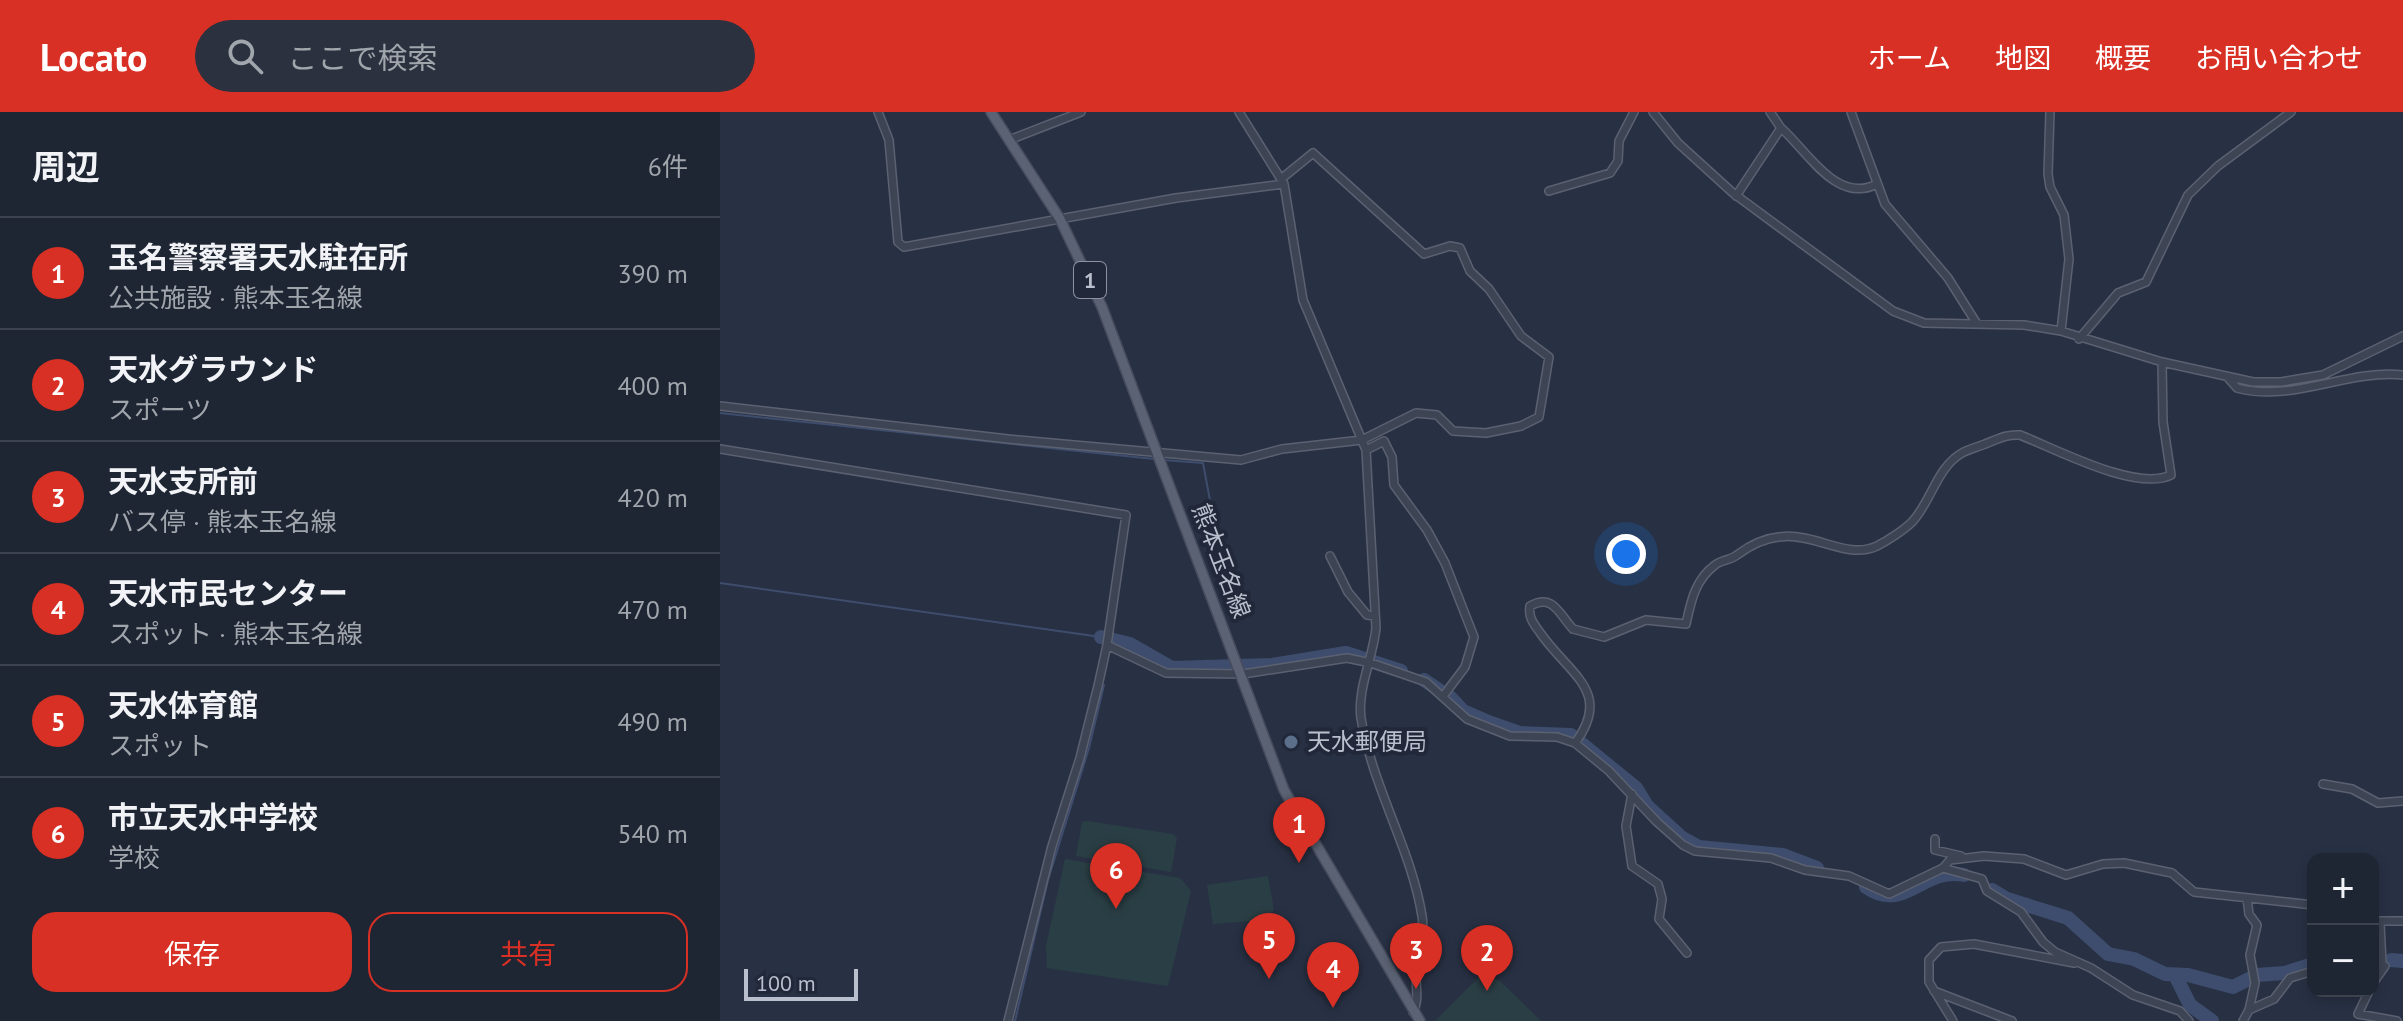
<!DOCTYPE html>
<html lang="ja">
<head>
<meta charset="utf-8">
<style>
  body { margin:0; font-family:"PT Sans","Noto Sans JP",sans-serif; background:#2b313f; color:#f1f3f6 }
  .controls { position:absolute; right:24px; bottom:24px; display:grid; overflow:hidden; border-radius:16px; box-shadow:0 4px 12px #0003 }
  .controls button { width:72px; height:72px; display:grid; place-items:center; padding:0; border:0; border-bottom:2px solid #3c424e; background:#1e2533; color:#f1f3f6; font:40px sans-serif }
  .scale { position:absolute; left:24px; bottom:20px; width:114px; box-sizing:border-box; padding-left:8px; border:4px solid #babfcd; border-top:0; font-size:22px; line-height:28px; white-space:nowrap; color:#babfcd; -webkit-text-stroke:6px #212839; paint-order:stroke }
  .you { position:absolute; left:906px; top:442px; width:28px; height:28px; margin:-20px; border:6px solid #fff; border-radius:50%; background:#1a73e8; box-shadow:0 0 0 12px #1a73e833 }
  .badge { display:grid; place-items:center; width:52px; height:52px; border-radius:50%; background:#d93025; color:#fff; font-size:26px; font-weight:700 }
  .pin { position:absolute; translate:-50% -66px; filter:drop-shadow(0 2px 4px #0008) }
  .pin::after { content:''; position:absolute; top:42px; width:28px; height:24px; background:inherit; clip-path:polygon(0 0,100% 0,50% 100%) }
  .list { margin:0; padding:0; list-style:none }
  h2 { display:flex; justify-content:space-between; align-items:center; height:104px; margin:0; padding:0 32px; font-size:34px }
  h2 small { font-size:26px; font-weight:400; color:#a1a5ac }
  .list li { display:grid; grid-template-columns:52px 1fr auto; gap:24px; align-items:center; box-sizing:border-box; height:112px; padding:0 32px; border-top:2px solid #3c424e }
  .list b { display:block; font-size:30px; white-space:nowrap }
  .list p { margin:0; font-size:26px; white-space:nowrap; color:#a1a5ac }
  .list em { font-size:26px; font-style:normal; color:#a1a5ac }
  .actions { display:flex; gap:16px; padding:24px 32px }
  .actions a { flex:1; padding:18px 0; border:2px solid #d93025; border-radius:24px; text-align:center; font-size:28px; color:#d93025 }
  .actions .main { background:#d93025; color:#fff }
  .icon { flex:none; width:44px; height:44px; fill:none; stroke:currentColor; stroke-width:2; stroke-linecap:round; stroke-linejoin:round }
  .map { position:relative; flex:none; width:1683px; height:909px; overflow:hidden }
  header { display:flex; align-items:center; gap:48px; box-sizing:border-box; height:112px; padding:0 40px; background:#d93025; color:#fff }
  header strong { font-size:38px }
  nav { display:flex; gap:44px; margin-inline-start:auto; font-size:28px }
  .search { width:560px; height:72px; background:#2b313f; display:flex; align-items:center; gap:20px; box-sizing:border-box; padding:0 28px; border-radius:44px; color:#a1a5ac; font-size:30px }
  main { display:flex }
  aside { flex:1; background:#1e2533 }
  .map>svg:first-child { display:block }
  .garden { fill:#2a3f45 }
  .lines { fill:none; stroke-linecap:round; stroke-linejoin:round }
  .stream { stroke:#3e4d6d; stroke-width:2 }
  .river { stroke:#3e4d6d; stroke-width:14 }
  .minor-casing { stroke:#5b6171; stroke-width:10 }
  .major-casing { stroke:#464c5d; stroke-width:12 }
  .minor { stroke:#3d4453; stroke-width:7 }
  .major { stroke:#5b6273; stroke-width:9 }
  .service-dot { fill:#5c6f8a; stroke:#212839; stroke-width:3 }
  .labels { text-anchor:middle; stroke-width:8; stroke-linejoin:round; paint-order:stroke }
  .shield { fill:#212839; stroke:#8c92a1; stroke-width:2 }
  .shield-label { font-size:22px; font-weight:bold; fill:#babfcd }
  .street-label { font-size:24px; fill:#babfcd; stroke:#212839 }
  .poi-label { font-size:24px; fill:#babfcd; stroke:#212839; text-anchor:start }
</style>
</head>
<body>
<header>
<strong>Locato</strong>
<div class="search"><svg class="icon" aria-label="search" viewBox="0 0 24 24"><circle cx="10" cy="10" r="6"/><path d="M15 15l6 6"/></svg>ここで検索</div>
<nav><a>ホーム</a><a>地図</a><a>概要</a><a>お問い合わせ</a></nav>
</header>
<main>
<aside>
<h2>周辺<small>6件</small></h2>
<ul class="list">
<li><span class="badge">1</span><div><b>玉名警察署天水駐在所</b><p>公共施設 · 熊本玉名線</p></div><em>390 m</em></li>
<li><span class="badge">2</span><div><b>天水グラウンド</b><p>スポーツ</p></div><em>400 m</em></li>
<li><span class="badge">3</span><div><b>天水支所前</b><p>バス停 · 熊本玉名線</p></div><em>420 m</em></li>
<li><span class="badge">4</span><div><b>天水市民センター</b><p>スポット · 熊本玉名線</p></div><em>470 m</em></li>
<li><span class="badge">5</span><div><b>天水体育館</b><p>スポット</p></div><em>490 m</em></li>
<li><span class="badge">6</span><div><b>市立天水中学校</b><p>学校</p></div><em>540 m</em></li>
</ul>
<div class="actions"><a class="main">保存</a><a>共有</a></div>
</aside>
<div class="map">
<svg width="1683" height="909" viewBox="0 0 1683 909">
  <rect width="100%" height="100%" fill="#283144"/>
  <path class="garden" d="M367,709L453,722L457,726L451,760L356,744L362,710Z
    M345,747L460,766L471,779L448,874L327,856L326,834Z
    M548,764L554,798L544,808L493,812L487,773Z
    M760,864L779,868L821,909H715Z"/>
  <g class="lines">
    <path class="stream" d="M0,301L434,347
      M444,348L483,351L499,437
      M0,471L381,525
      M295,909L328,768L369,636L384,573"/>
    <path class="river" d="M381,525L410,532L452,556L552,553L626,541L681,559
      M704,568L731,586L743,599L766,609L800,621L851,623L916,676L927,694L961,725L979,735L1063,743L1097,756
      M1146,775C1185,802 1203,754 1244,763
      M1272,778L1287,787L1348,806L1388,842L1414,847L1445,862L1468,863L1513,875L1531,866
      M1671,848L1683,849
      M1536,863L1565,861L1593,852
      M1456,865L1470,893L1492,909"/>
    <defs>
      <path id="minor" d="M158,0L169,28L178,130L184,135L456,86L564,72
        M519,0L564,72L583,188L646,338L656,516C653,546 637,577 641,606C652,674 692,739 702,804C705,821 697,841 696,858C695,873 700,887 693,900
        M933,0L958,31L1013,81L1173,199L1204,211L1304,213L1341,219L1442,250L1533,270H1561L1603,263L1683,224
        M1131,0L1165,92L1228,166L1257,212
        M1330,0L1328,62L1330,75L1344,103L1349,147L1341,219
        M1061,16C1086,37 1116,93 1157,72
        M289,28L361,0
        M829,79L890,61L898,49L899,29L914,0
        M1016,84L1061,16L1050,0
        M1359,227L1398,181L1426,170L1468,83L1498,54L1571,0
        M1509,267L1517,276C1573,291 1627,257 1683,263
        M0,294L288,327L521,348L562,337L642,328L696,301L717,303L733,319L766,321L801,314L819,305L829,245L801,224L769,177L750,159L740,136L730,134L704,142L593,41L561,67
        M0,337L406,403L387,533L378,574L360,646L332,734L288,909
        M646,338L664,329L672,345L674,373L707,418L725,451L754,525L745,555L724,583
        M610,444L628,480L647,503L655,504
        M387,533L446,561L523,562L627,546L651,551L706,570L747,607L790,624L837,625L855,631L889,659L937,710L963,733L975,739L1051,746L1085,758L1129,764L1169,782L1223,756L1230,748L1264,744L1304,747L1346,763L1383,752L1404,751L1452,761L1474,780L1593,793
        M855,631C893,580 850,563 821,522C814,512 808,506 810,494C833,481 839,502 853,517L884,525L926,508L966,512C971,489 975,468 995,453C1001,448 1011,448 1017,443C1077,397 1116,453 1157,434C1167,429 1184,418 1192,410C1211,390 1217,355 1242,341C1249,337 1258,335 1265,332C1278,327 1287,322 1300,323C1336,337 1416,380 1451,363L1443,310L1442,250
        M1603,672L1632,677L1658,691L1683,689
        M912,682L906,714L912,754L938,772L942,787L939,807L967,841
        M1215,727V738L1241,744
        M1223,756L1262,767L1267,779L1301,800L1323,830L1335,840L1371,856L1413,883L1460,899L1469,909
        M1527,786L1529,802L1537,813L1530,843L1535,871L1529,898
        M1653,809H1683
        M1653,856L1662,851L1660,812
        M1653,871L1665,854
        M1214,879L1292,909
        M1649,879L1638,902L1677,909
        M1233,909L1209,870V848L1221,835L1254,832L1354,851
        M1523,909L1529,898L1554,887L1570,866L1593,859"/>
      <path id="major" d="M271,0L340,107L382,195L564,678L700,909"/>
    </defs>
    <use href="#minor" class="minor-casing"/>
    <use href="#major" class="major-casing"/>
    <use href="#minor" class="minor"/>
    <use href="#major" class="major"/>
  </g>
  <circle class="service-dot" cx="571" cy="630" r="8"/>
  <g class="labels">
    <rect class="shield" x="354" y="150" width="32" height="36" rx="6"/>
    <g class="shield-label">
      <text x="370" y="176">1</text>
    </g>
    <g class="street-label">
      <text transform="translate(501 449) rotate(69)" y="8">熊本玉名線</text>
    </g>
    <g class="poi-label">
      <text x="587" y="638">天水郵便局</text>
    </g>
  </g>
</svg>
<div class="controls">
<button>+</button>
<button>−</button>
</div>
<div class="scale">100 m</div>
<div class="you"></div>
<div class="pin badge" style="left:579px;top:751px">1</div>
<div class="pin badge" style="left:767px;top:879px">2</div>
<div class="pin badge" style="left:696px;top:877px">3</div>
<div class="pin badge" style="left:613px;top:896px">4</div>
<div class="pin badge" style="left:549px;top:867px">5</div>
<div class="pin badge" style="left:396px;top:797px">6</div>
</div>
</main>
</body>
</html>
